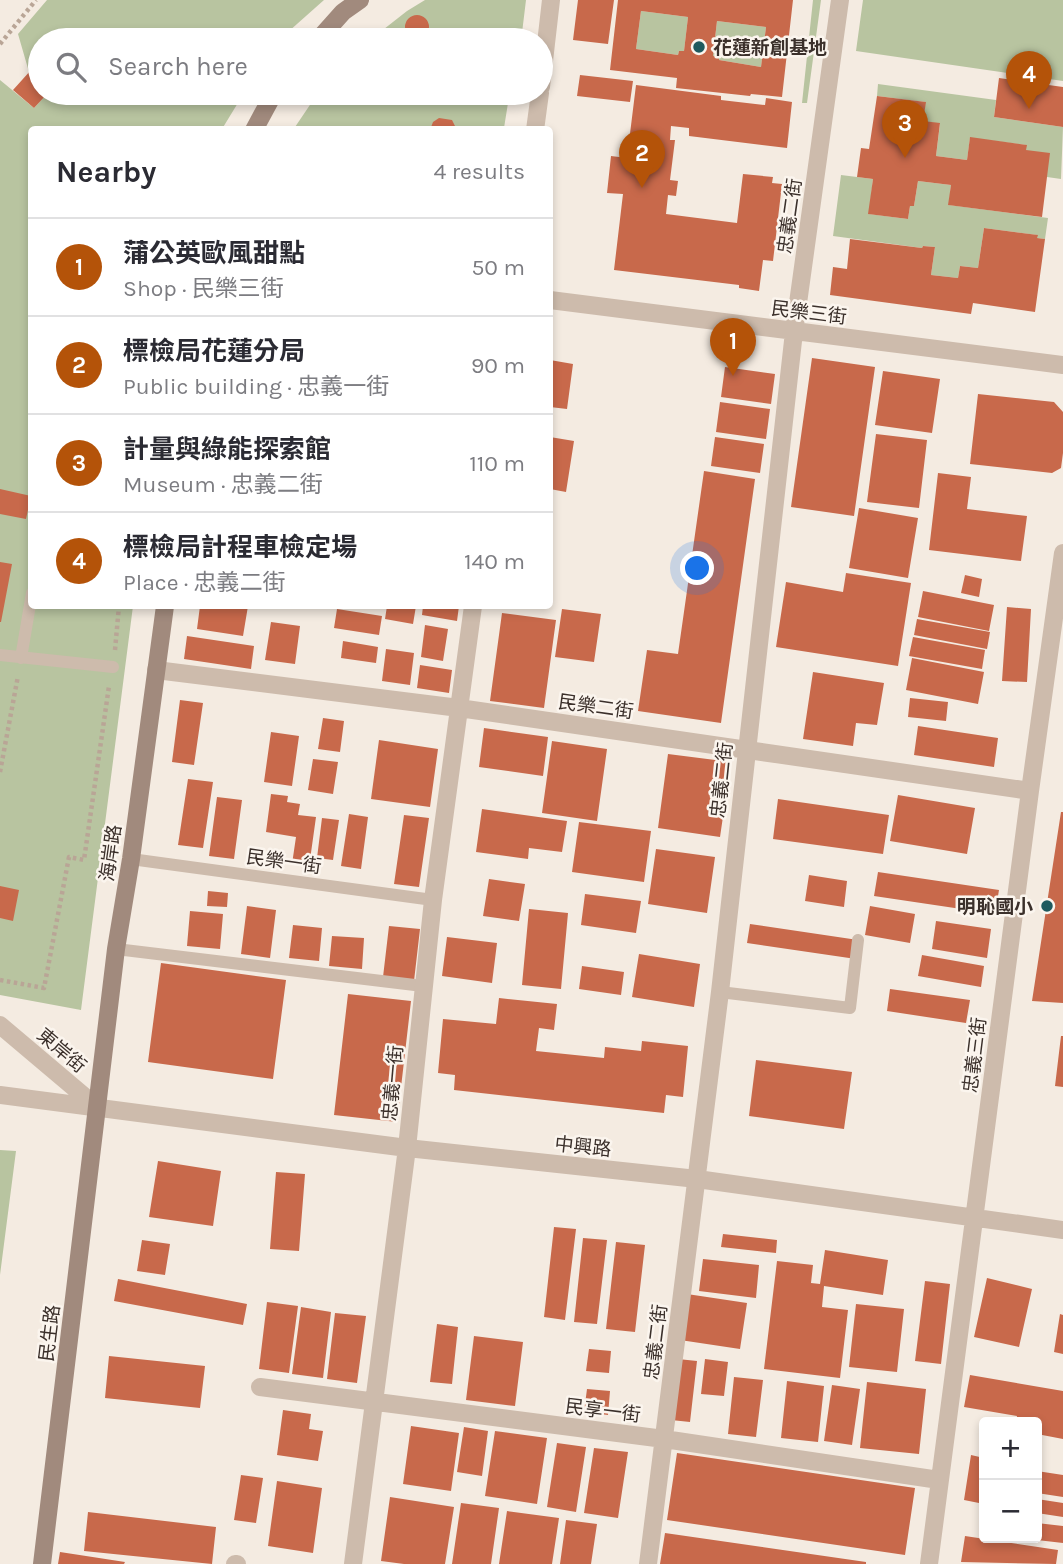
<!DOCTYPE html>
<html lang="en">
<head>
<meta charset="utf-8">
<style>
  body { margin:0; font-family:Karla,"Noto Sans TC",sans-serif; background:#f7f7f7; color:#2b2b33 }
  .controls { position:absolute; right:21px; bottom:21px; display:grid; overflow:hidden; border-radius:7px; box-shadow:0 4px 10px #0003 }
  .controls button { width:63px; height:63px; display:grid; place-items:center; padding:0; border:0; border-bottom:2px solid #e1e1e2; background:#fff; color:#2b2b33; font:35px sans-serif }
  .you { position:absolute; left:698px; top:569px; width:24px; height:24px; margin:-18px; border:5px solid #fff; border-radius:50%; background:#1a73e8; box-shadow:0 0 0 10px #1a73e833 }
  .badge { display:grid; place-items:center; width:46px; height:46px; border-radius:50%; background:#b45309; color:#fff; font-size:23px; font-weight:700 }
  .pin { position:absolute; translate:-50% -58px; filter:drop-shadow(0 2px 4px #0008) }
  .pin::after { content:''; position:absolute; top:37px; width:24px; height:21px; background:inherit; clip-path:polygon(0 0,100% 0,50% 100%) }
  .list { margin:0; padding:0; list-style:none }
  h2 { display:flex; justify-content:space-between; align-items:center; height:91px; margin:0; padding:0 28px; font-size:30px }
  h2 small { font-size:23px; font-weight:400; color:#7c7c81 }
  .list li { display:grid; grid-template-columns:46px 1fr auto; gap:21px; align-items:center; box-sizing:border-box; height:98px; padding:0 28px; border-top:2px solid #e1e1e2 }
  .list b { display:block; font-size:26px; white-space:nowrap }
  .list p { margin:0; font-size:23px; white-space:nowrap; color:#7c7c81 }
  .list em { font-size:23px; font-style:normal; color:#7c7c81 }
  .icon { flex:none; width:38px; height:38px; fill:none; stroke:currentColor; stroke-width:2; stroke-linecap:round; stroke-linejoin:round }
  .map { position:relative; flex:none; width:1063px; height:1564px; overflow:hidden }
  .search { position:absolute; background:#fff; box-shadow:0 4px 10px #0003; left:28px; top:28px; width:525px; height:77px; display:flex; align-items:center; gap:18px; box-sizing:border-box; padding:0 24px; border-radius:38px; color:#7c7c81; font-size:26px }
  .panel { position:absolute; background:#fff; box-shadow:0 4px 10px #0003; left:28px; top:126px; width:525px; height:483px; border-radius:7px }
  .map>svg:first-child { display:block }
  .green { fill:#b8c4a0 }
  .building { fill:#c8694b; fill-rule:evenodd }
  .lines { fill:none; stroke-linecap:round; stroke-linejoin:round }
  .path { stroke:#b9a596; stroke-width:4.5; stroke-dasharray:3.5 3.5; stroke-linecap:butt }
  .lane { stroke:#cdbbac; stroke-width:12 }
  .street { stroke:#cdbbac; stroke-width:18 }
  .secondary { stroke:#a18a7d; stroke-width:18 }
  .poi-dot { fill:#1f5a5e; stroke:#fbf5ee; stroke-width:2.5 }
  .labels { text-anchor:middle; stroke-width:5; stroke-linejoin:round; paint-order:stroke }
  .poi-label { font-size:19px; font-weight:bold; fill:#3b302b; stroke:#fbf5ee; text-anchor:start }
  .street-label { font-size:19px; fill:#3b302b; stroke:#fbf5ee }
</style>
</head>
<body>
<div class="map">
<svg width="1063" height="1564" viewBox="0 0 1063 1564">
  <rect width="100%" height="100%" fill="#f4ebe1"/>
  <path class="green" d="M47,0H324L279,40H40V60L29,72L18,34Z
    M425,0H526L522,33L510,40H370L407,11Z
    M813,0H821L807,103H802Z
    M863,0H1063V81L856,51Z
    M641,11L688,17L684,51H679L678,55L636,49Z
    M717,21L766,27L761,67L719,60V57L713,56Z
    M0,80L34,108L48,93H244L222,129L32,130V606H133L81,1010L0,995Z
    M878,84L996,100L994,117L1063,127L1061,179L1047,177L1026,150V145L970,138L967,160L936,156L940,124L923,121L925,102L877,96Z
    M318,93H501L508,103L504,128L509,129L293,130Z
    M841,175L873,179L869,214L908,219L910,206H914L918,181L951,185L949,205L1048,218L1045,239L1037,238V235L984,228L978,268L960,266L958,278L931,275L935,247L923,246L922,248L833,236Z
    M0,1150L16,1151L0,1275Z"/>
  <path class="building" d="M578,0H614L608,44L573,40Z
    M618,0H793L782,97L751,94L750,96L676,88L677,78L610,70ZM641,11L688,17L684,51H679L678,55L636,49ZM717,21L766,27L761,67L719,60V57L713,56Z
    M405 27a12 12 0 1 1 24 0a12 12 0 1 1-24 0Z
    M40,60V93H48L34,108L13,90Z
    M580,75L633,81L630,102L577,96Z
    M999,78L1063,87V127L994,117Z
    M636,85L721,96V100L765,105L766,98L792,102L787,148L689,136V128L671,126L670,140H675L670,180L678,181L676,196L668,195L666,214L737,223L743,174L773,177L772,183L782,184L773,261L763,260L759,291L739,288V285L614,270L623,194L607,193L611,156L627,158Z
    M877,96L926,102L923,121L940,123L936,156L967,160L970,137L1027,145L1026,150L1050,153L1042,217L948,205L951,185L918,181L914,206H910L908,219L868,214L873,179L857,177L861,148L869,149Z
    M439,118L452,120L457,130H430L433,122Z
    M984,228L1038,235L1037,238L1045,239L1035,312L973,303L971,314L830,295L833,267L847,269L850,239L922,248L923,246L935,247L931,275L958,278L960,266L978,268Z
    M812,358L875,367L854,516L791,507Z
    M550,360L573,364L567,409L550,407Z
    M725,367L775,374L771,404L721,397Z
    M883,371L940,379L932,433L875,425Z
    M978,394L1054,402L1063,412V453L1061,468L1052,473L970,464Z
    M720,402L770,409L766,439L716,432Z
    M876,434L927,440L919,508L867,502Z
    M550,437L574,441L566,492L550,489Z
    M715,437L764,444L760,473L711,466Z
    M704,471L755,479L721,723L638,711L647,650L678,654Z
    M938,473L971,477L967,509L1027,516L1021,561L929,550Z
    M0,489L31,496L26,519L0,514Z
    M859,508L918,518L908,578L849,568Z
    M0,562L12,564L1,622H0Z
    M846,573L911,583L898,666L776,647L786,582L843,592Z
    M965,575L982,579L979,597L961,593Z
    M923,591L994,605L989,631L918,617Z
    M200,606H248L243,636L197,629Z
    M387,606H416L413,624L385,619Z
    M423,606H459L457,621L422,615Z
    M1007,607L1031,609L1027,682L1002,681Z
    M337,609L382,616L379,635L334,628Z
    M562,609L601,614L594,662L555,657Z
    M502,613L556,620L544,708L490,701Z
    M917,619L990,632L987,649L914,635Z
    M271,622L300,626L295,664L265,660Z
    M425,625L448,629L443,661L421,657Z
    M187,636L254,646L251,669L184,659Z
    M913,637L985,650L982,669L909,656Z
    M343,641L378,647L376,663L341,658Z
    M386,649L414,653L410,685L382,681Z
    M912,658L984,672L978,704L906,690Z
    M420,665L452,670L449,693L417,688Z
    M813,672L884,683L877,725L856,723L853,746L803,739Z
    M910,698L948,702L946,721L908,717Z
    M180,700L203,703L194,765L172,762Z
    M323,718L344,721L340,752L318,749Z
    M918,726L998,738L994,767L914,755Z
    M484,728L548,737L543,776L479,767Z
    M271,732L299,736L292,786L264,782Z
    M379,740L438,749L430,807L371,799Z
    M552,741L607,749L597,821L542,813Z
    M668,754L731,762L720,837L658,828Z
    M313,759L338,762L333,794L308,790Z
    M188,779L213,782L203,848L178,845Z
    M271,794L288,796L287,802L300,804L298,815L316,817L309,867L292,864L296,837L266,832Z
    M898,795L975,808L967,854L890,841Z
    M217,797L242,800L234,859L209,856Z
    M778,799L889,815L883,854L773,839Z
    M482,809L567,821L562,852L529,848L528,859L476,852Z
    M1061,812H1063V1003L1032,1001Z
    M349,814L368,817L361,869L341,866Z
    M404,815L429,818L419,887L394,884Z
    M322,818L339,820L333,860L317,858Z
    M579,822L651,831L644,882L572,872Z
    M656,849L715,857L707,913L648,904Z
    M878,872L999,890L995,914L874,896Z
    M809,875L847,881L844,907L805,901Z
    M489,879L525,884L519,921L483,916Z
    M0,886L19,890L13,921L0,918Z
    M208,891L228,893L227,907L207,906Z
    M585,894L641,901L636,933L581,925Z
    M247,906L276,910L270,958L241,954Z
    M870,906L915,914L910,943L865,935Z
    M529,909L568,913L561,989L522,985Z
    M190,911L223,914L220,949L187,946Z
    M936,921L991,929L987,958L932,949Z
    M750,924L858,940L856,959L747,943Z
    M293,925L322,928L319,961L289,958Z
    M389,926L420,929L414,981L383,977Z
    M332,936L364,938L362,969L329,966Z
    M447,937L497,943L492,983L442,976Z
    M639,954L700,964L694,1007L632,997Z
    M922,955L984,966L981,987L918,976Z
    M161,963L286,980L273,1079L148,1062Z
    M582,966L624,972L621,995L579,989Z
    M890,989L970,1000L966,1023L887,1011Z
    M348,994L411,1001L397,1122L334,1115Z
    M499,998L557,1004L554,1030L539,1028L536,1051L604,1058L605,1047L641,1051L642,1041L688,1046L683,1097L666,1095L664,1113L454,1090L455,1075L438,1073L443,1019L496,1024Z
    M1061,1036H1063V1087L1055,1086Z
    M756,1060L852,1072L844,1129L749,1116Z
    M158,1161L221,1171L213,1226L149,1217Z
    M276,1172L305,1174L299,1251L270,1249Z
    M554,1227L576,1229L565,1320L544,1317Z
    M723,1234L777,1240L776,1253L721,1247Z
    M583,1238L607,1240L597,1324L574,1322Z
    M142,1240L170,1244L165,1275L137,1271Z
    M616,1242L645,1245L635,1332L606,1329Z
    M825,1250L888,1260L883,1295L824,1286L822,1307L848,1310L840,1378L764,1369L777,1261L813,1265L811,1283L820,1284Z
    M703,1259L759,1265L756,1298L699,1291Z
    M987,1278L1032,1289L1019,1347L974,1337Z
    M118,1279L247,1304L243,1325L114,1301Z
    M925,1281L950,1284L941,1364L915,1361Z
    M687,1294L747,1303L740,1349L680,1340Z
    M267,1302L298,1306L289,1373L259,1369Z
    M856,1304L904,1309L897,1372L849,1367Z
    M301,1307L331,1312L323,1378L292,1374Z
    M335,1313L366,1316L357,1383L327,1379Z
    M1060,1314L1063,1315V1354L1054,1352Z
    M437,1324L458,1327L452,1384L430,1382Z
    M474,1336L523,1342L515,1406L466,1400Z
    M589,1349L611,1351L609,1373L586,1371Z
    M109,1356L205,1366L200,1408L105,1398Z
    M678,1359L697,1361L690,1422L671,1420Z
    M705,1359L728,1362L724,1396L701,1394Z
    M970,1375L1063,1391V1439L1037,1434V1422H1016L1017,1416L964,1407Z
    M734,1377L763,1380L756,1437L728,1434Z
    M787,1381L824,1386L818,1442L781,1438Z
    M867,1382L926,1389L919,1454L860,1448Z
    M832,1385L860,1389L852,1445L824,1441Z
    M587,1389L610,1391L608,1415L584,1412Z
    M283,1410L311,1414L309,1429L323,1431L318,1461L277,1455Z
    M411,1426L459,1433L451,1491L403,1484Z
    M464,1427L488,1431L482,1476L457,1472Z
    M495,1431L547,1438L537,1504L485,1496Z
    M557,1443L586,1447L576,1512L547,1507Z
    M594,1448L628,1452L618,1518L584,1513Z
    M677,1453L915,1488L905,1555L667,1520Z
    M971,1455L984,1458V1504L964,1500Z
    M1037,1471L1063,1475V1497L1037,1493Z
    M241,1475L263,1478L256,1523L234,1520Z
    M277,1481L322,1488L313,1553L268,1546Z
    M390,1497L454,1507L445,1564H404L381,1561Z
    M1037,1499L1063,1503V1517L1037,1513Z
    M461,1503L499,1508L491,1564H452Z
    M507,1511L559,1518L552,1564H499Z
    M88,1512L216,1527L212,1564L84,1551Z
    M566,1520L597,1524L591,1564H560Z
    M1037,1523L1063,1526V1543L1037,1540Z
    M665,1533L866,1562V1564H660Z
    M965,1536L1058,1550L1056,1564L961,1562Z
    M60,1552L125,1562L124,1564H58Z"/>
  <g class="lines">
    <path class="path" d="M0,44L36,0
      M115,650L119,606
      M0,772L18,676
      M0,980L44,988L69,857L84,860L109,686"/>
    <path class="lane" d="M0,655L113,667
      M21,658L32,593
      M131,859L433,900
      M116,949L423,986
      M720,992L850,1008L858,940"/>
    <path class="street" d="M541,87L551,0
      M535,130L540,93
      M550,300L1063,365
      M156,670L459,708L1030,791
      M0,1025L97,1107
      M0,1095L407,1148L697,1179L1063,1230
      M260,1387L664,1439L939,1480
      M235,1564H237
      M353,1564L407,1148L433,900L473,606
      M648,1564L720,992L794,332L840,0
      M929,1564L1030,791L1063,553"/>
    <path class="secondary" d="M318,40L343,12L360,0
      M254,130L274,93
      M42,1564L116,949L131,859L165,606"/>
  </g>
  <g class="poi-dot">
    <circle cx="699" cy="47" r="7"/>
    <circle cx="1047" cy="906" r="7"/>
  </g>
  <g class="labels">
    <g class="poi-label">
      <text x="713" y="54">花蓮新創基地</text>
      <text x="1033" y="913" text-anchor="end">明恥國小</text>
    </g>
    <g class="street-label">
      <text transform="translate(789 216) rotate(-82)" y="7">忠義二街</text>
      <text transform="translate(809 312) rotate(7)" y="7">民樂三街</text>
      <text transform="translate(596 706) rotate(8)" y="7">民樂二街</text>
      <text transform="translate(721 780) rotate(-84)" y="7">忠義二街</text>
      <text transform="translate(110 853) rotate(-82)" y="7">海岸路</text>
      <text transform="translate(284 861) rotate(8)" y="7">民樂一街</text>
      <text transform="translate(62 1050) rotate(40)" y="7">東岸街</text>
      <text transform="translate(974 1055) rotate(-83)" y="7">忠義三街</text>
      <text transform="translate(392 1083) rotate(-85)" y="7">忠義一街</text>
      <text transform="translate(583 1146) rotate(6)" y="7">中興路</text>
      <text transform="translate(49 1333) rotate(-83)" y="7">民生路</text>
      <text transform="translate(655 1342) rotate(-83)" y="7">忠義二街</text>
      <text transform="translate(603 1410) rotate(7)" y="7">民享一街</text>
    </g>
  </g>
</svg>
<div class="controls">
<button>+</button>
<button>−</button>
</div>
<div class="you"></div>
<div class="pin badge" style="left:733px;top:376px">1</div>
<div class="pin badge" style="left:642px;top:188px">2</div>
<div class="pin badge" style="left:905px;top:158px">3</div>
<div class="pin badge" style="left:1029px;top:109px">4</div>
<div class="search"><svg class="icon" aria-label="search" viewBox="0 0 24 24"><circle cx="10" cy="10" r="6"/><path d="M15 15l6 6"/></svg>Search here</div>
<section class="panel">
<h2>Nearby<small>4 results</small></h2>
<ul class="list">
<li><span class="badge">1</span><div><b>蒲公英歐風甜點</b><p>Shop · 民樂三街</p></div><em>50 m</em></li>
<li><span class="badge">2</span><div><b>標檢局花蓮分局</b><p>Public building · 忠義一街</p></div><em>90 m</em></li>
<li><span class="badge">3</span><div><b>計量與綠能探索館</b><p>Museum · 忠義二街</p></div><em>110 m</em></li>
<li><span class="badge">4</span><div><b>標檢局計程車檢定場</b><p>Place · 忠義二街</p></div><em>140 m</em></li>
</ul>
</section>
</div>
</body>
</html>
